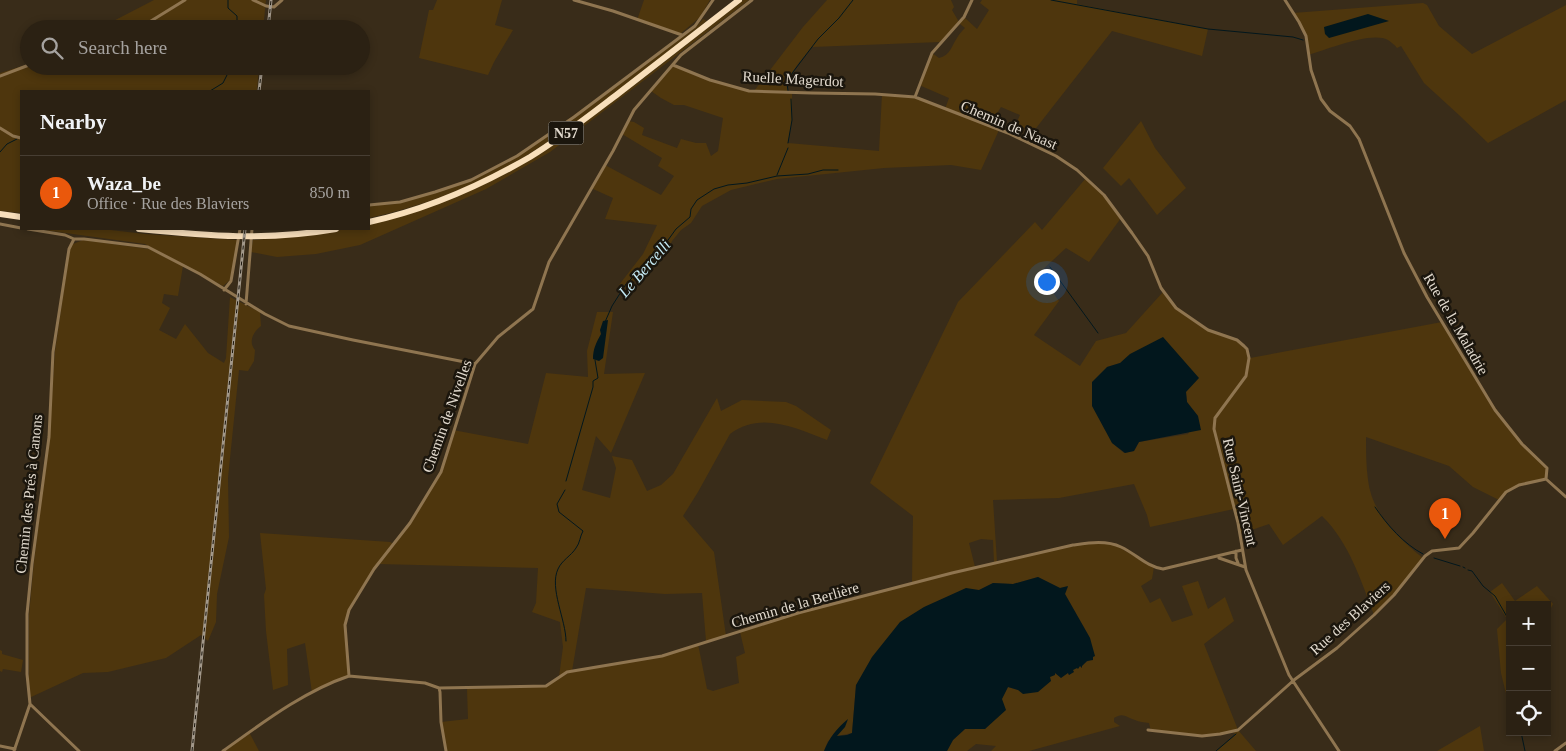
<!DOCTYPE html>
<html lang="en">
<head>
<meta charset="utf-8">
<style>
  body { margin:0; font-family:"Times New Roman",serif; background:#33291c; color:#f1f3f6 }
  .controls { position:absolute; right:15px; bottom:15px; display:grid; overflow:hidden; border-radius:0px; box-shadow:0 2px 8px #0003 }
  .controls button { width:45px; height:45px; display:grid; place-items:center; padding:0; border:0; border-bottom:1px solid #473e33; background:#2b2113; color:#f1f3f6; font:25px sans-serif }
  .you { position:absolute; left:1046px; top:281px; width:18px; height:18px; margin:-12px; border:4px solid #fff; border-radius:50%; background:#1a73e8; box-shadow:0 0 0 8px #1a73e833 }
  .badge { display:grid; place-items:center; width:32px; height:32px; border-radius:50%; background:#ea580c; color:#fff; font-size:16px; font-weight:700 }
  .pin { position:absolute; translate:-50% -41px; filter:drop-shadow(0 1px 2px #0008) }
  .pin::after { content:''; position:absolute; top:26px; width:18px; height:15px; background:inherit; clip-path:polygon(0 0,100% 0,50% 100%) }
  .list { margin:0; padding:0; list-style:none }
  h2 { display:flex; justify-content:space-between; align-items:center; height:65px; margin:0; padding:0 20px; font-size:21px }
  h2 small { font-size:16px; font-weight:400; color:#a6a3a0 }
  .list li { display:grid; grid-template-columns:32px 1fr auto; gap:15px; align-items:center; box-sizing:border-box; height:75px; padding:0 20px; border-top:1px solid #473e33 }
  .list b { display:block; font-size:19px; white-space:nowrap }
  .list p { margin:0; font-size:16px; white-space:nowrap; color:#a6a3a0 }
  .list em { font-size:16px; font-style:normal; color:#a6a3a0 }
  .icon { flex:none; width:28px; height:28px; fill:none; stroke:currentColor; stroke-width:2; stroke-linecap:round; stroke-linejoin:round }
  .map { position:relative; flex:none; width:1566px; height:751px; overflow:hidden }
  .search { position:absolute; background:#2b2113; box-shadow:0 2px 8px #0003; left:20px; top:20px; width:350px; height:55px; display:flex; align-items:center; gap:12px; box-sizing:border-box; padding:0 18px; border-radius:28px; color:#a6a3a0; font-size:19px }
  .panel { position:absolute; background:#2b2113; box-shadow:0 2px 8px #0003; left:20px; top:90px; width:350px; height:140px; border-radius:0px }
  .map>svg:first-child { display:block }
  .green { fill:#4e360d; fill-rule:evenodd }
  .water { fill:#02171d }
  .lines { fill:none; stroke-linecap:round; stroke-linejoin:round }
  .stream { stroke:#02171d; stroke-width:1 }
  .street { stroke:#8f7550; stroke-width:3 }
  .highway { stroke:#f8dfbb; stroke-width:6 }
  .rail-casing { stroke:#a2988a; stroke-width:3 }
  .rail { stroke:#1b160d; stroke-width:1; stroke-dasharray:4; stroke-linecap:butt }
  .labels { text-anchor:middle; stroke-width:5; stroke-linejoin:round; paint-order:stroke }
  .shield { fill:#1b160d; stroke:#a69f94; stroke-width:1 }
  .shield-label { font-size:14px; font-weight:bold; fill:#e2dace }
  .street-label { font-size:15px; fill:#e2dace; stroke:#1b160d }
  .water-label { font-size:16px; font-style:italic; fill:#c6ecf7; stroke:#1b160d }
</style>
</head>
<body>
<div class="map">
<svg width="1566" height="751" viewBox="0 0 1566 751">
  <rect width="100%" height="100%" fill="#392c19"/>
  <path class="green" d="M154,0H266L263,29H98Z
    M437,0H502L495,25L513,30L494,62L488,75L419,58L429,10H433Z
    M644,0H710L700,17L679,35L637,20Z
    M743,0H749L550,152L486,189L360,245L316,254L277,257L251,252L253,240L291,237L348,229H369V224C513,194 629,88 743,0Z
    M827,0H951L954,7L952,10L959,22L964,17L977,29L989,10L980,3L982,0H1077V4L1208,29L1202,56L1112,31L1033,132L1016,124L1020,115L1001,107L996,115L980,110L975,121L999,130L981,170L951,165L884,168L777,179L731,190L702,206L691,223L681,230L672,241L664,258L651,262L627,289L619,285L643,254L657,225L605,219L613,198L591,188L605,165L661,195L674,176L658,166L662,158L622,134L628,121L634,122L644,128L642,135L677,148L681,139L696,143H706L711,156L718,151L723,118L684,105H674L661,98L651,91L673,65L697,76L754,91L803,27ZM960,24L965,28C962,31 959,34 957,38C952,45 950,56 939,58L932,53L919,85L949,98L945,109L910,96L882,94L879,151L788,143L792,120V93L788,92C787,73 801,61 812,47L940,42Z
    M1423,3L1427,5L1439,26L1472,54L1566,5V100L1488,143L1459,115L1424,83L1401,46L1397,48C1395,45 1391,42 1388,40C1370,31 1327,50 1308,55L1306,36L1293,13Z
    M703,19L707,21C653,63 600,108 543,145C491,180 430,205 369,218V206L395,204L471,181L493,170L513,159L696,27Z
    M29,64V66H259L257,91H21V213L0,211V73Z
    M1141,121L1155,148L1186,188L1157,215L1129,178L1121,186L1103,168Z
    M1086,178L1104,195L1121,218L1089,262L1066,248L1039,273L1059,301L1034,335L1080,366L1096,341L1126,333L1163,292C1174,306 1187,318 1202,327C1220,338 1242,334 1250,358L1442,322L1474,376L1511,431L1547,468L1546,479L1514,487L1499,500L1473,487L1449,466L1366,437C1366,451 1366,466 1368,480C1372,514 1398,538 1423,558L1400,588L1374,615C1361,581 1349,542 1322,516L1283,545L1269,524L1240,534L1234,509L1150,527L1147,515L1134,484L1059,498L993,500L997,562L1089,543L1113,544L1154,567L1152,579L1141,586L1150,603L1160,598L1172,622L1193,615L1182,586L1198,581L1208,609L1225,597L1234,621L1204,644L1238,730L1256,751H1216L1235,735L1234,732L1202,736L1151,731L1149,723C1144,722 1139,722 1135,720C1126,717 1123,712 1114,718V722L1120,726L1029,751H991L996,746L976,744L967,751H947L953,740L965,729H985L1008,687L1018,690L1056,673H1068L1069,675L1073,670L1080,666L1082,668L1081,665L1092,659L1090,638L1065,594L1068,587L1060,588L1038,577L1013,584L993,583L979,590L856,685L852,733L837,736L828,741L824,751H446L441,722L468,719L467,689L546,686L559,677L563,647L560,622L532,612L536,603L538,568L378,564L356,596L346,620L349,676L312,693L305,643L287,649L288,685L273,690L266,631L264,595L266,589L260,533L390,542L394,544L410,523L441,472L453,430L528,444L546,373L588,377L587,351L597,312H613L604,374L645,373L611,453L596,436L582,490L610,498L616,468L612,456L632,460L647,491L661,485L673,474L717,398L721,411L742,400L786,402L796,406L831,430L827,440C795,428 761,411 730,434L698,492L683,516L714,552L726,636L706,641L702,593L665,594L586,588L572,671L662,656L698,644L707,689L713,691L739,683L736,657L745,653L740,632L798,613L912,583L913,516L870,483L958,302L1035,222L1042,230ZM1120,363L1186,392L1187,402L1198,416L1188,434L1139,442L1134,451L1124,453L1112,443L1107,367ZM981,539L993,540L994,563L975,567L969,543Z
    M37,229H102L145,234L238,240L230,280L223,286L145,244Z
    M83,240L149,249L183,266L178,296L164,294L162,303L170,308L159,330L176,339L185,324L208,353L224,363L226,358L230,297L260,312L261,326C253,332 248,342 255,350L254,361L248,371L239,370L228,478L229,537L217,594L216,622L208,641L201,635L166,658L108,672L83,673L29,698V615L34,562L49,438L55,351L70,248L73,244Z
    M1502,583L1515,601L1537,586L1553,604L1547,616V605H1510V710L1501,673L1497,629L1507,619L1490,592Z
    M0,650L2,651V654L23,660L21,672L3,669L2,672L0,671Z
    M1480,726L1484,751H1437Z
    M249,732L259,751H225Z"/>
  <path class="water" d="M1368,14L1389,21L1329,38L1325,34L1324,27Z
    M608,320L603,358L599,361L593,359C593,349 596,343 601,334L600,330L603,321Z
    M1163,337L1199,378L1186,392L1187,402L1198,416L1201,430L1139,442L1134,451L1125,453L1112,443L1092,406V382L1107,367L1120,363L1130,354Z
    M1038,577L1060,588L1068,586L1065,594L1090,638L1095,656L1093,657V660L1087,661L1082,666V668L1080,666L1078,669L1077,668L1073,670L1074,672L1069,675L1068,673L1061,678L1055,673V675L1050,677L1051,681L1038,692L1023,694L1018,690L1008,687L1002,699L1006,710L985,729H965L953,740L947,751H824C829,738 837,728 848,719L845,727L837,736L847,735L852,733L856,685L872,657L900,622L924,607L966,588L979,590L993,583L1013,584Z"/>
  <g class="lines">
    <path class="stream" d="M228,0V8L237,16V21L232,29
      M1051,0L1208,29L1293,37L1303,40
      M210,91L223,83L229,71L228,66
      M788,91L787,83L793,72L818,39L839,18L853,0
      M788,143L792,120L791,99
      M0,152L7,144L17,139
      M777,175L788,148
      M1050,267L1098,333
      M605,322L612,306L626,284L663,247L676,229L690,217L691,209L697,200L714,189L728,185L747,183L777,176L808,174L823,170H838
      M566,481L593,387V381L598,378L595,360
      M565,490L557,504L559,512L583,531C580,536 580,543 576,548C571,556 562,560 558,569C549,588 566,620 566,641
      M1375,507C1387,525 1404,544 1423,554
      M1434,558L1460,566
      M1463,567L1465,568
      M1468,570L1472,571L1483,586L1495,596L1510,622
      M1521,732L1525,751
      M1216,751L1236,734"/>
    <path class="street" d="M253,0L266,6L274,7L282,0
      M574,0L613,11L682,35
      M972,0L964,17L932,53L915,97L1008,133L1056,156L1077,170L1104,195L1132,233L1148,256L1161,288L1176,308L1208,330L1237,340L1244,346L1247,349L1249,358L1246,376L1215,418L1214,429L1238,523L1246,570L1289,675L1339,751
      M1285,0L1299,22L1306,36L1311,70L1321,99L1330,111L1350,126L1359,139L1404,253L1427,297L1495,410L1522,444L1547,468L1546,479L1566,497
      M138,29L185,0
      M673,65L710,80L749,91L812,93L875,94L915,97
      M0,76L29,65
      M0,128L13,136L21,138
      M369,205L400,202L435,192L471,180L517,156L574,117L695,26L713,0
      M0,224L21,228
      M28,229L65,235L74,239
      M74,239H84L148,247L200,274L265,314L289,326L353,340L475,364
      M224,290L231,281L240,229
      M246,304L252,229
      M1236,551V558L1238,563
      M1219,558L1245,567
      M349,676L425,683L439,688L546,686L567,672L662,656L798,613L952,573L1073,545C1088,543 1106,540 1121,547C1136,554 1147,567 1163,569L1242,550
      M439,688L440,692L441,722L446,751
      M30,704L79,751
      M1148,730L1202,736L1220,734L1238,730L1294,680L1337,648L1374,615L1394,595L1425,556L1432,551L1459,548L1473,533L1506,492L1519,485L1546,479
      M0,746L15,749
      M14,751L30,704L27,674V614L32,564L49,437L53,352L69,249L74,239
      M223,751C261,724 304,691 349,676L345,625L349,610L374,569L410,523L441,472L475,364L498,337L533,309L549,262L613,151L634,110L681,55L752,0
      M1555,751L1566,743"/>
    <path class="highway" d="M0,214L21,217
      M369,222C425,210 480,186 530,157C561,138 590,115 619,93C659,62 699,31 739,0
      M139,229C208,236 267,241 336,229"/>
    <defs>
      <path id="rail" d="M268,29L271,0
        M259,91L262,66
        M192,751L245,229"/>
    </defs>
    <use href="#rail" class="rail-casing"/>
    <use href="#rail" class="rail"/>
  </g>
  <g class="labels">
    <rect class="shield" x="548.5" y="121.5" width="35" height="23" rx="4"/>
    <g class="shield-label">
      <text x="566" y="138">N57</text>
    </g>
    <g class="street-label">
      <text transform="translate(793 79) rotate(3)" y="5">Ruelle Magerdot</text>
      <text transform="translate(1009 125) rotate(23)" y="5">Chemin de Naast</text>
      <text transform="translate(1456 324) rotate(60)" y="5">Rue de la Maladrie</text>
      <text transform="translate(447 416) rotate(-70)" y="5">Chemin de Nivelles</text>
      <text transform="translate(1240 492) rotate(77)" y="5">Rue Saint-Vincent</text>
      <text transform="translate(29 494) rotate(-84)" y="5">Chemin des Prés à Canons</text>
      <text transform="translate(795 605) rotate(-16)" y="5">Chemin de la Berlière</text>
      <text transform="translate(1350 618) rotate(-42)" y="5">Rue des Blaviers</text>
    </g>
    <g class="water-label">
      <text transform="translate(644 268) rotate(-49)" y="6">Le Bercelli</text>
    </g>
  </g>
</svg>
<div class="controls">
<button>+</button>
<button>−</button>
<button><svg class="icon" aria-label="locate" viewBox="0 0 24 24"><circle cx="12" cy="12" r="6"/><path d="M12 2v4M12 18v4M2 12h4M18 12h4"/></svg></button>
</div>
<div class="you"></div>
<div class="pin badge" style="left:1445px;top:539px">1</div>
<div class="search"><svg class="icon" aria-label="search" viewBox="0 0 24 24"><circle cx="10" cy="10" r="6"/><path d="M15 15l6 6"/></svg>Search here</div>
<section class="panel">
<h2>Nearby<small></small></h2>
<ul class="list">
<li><span class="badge">1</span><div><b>Waza_be</b><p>Office · Rue des Blaviers</p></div><em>850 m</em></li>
</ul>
</section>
</div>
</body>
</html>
